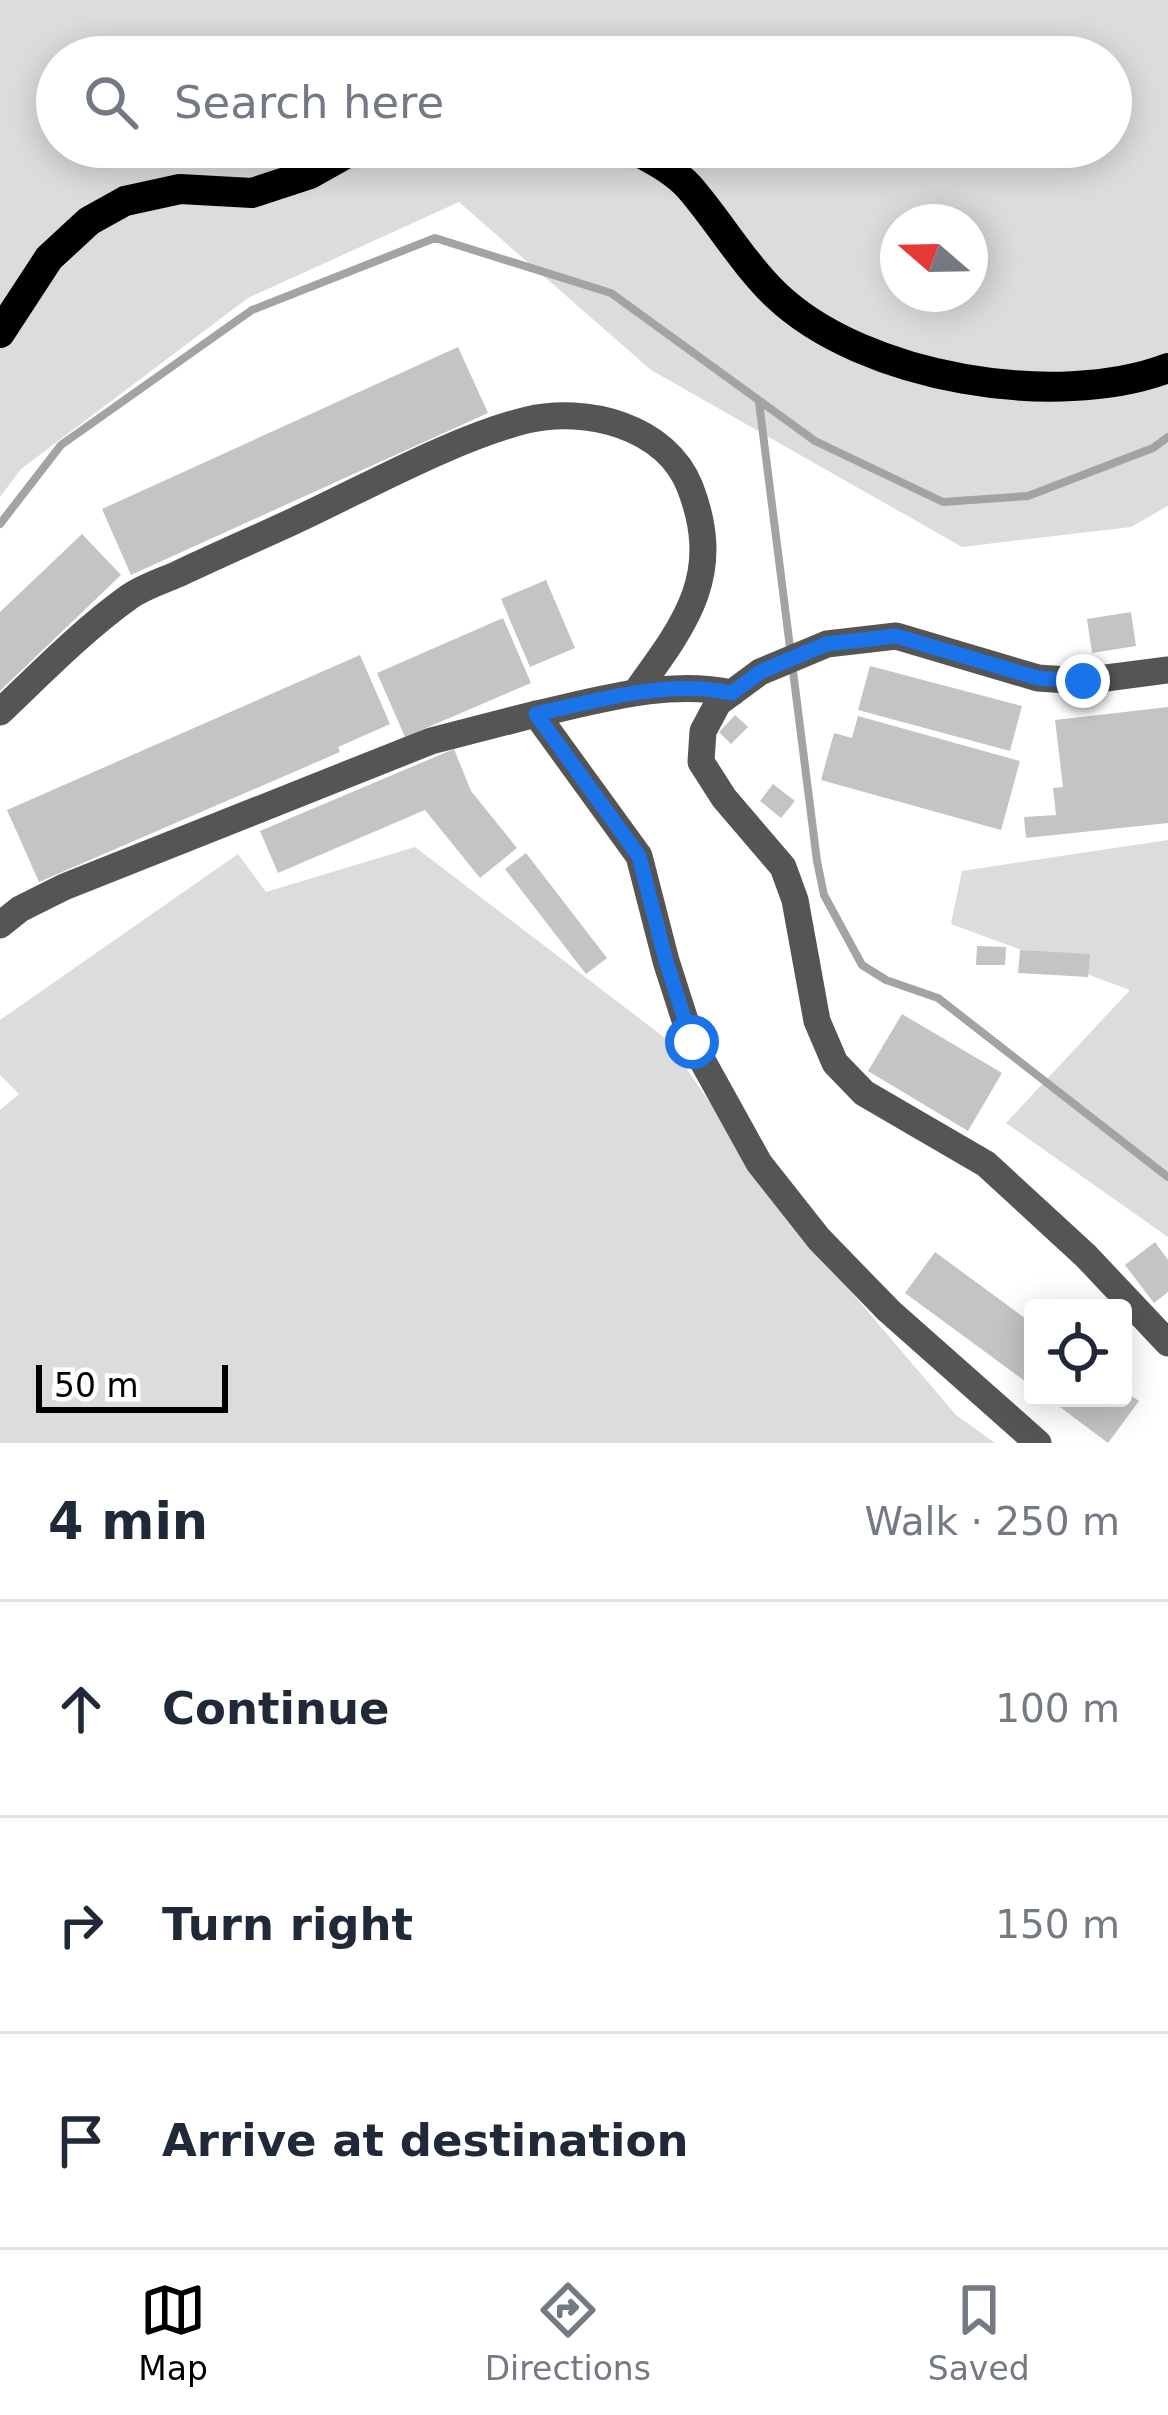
<!DOCTYPE html>
<html lang="en">
<head>
<meta charset="utf-8">
<style>
  body { margin:0; font-family:"DejaVu Sans",sans-serif; background:#f2f2f3; color:#1f2937 }
  .controls { position:absolute; right:36px; bottom:36px; display:grid; overflow:hidden; border-radius:12px; box-shadow:0 6px 30px #0003 }
  .controls button { width:108px; height:108px; display:grid; place-items:center; padding:0; border:0; border-bottom:3px solid #e0e1e3; background:#fff; color:#1f2937; font:60px sans-serif }
  .compass { position:absolute; left:880px; top:204px; width:108px; height:108px; border-radius:50%; background:#fff; box-shadow:0 6px 30px #0003; rotate:290deg }
  .scale { position:absolute; left:36px; bottom:30px; width:192px; box-sizing:border-box; padding-left:12px; border:6px solid #000; border-top:0; font-size:33px; line-height:42px; white-space:nowrap; color:#000; -webkit-text-stroke:9px #fff; paint-order:stroke }
  .stop { position:absolute; width:36px; height:36px; margin:-27px; border:9px solid #1a73e8; border-radius:50%; background:#fff }
  .stop.end { background:#1a73e8; border-color:#fff; box-shadow:0 3px 12px #0008 }
  .list { margin:0; padding:0; list-style:none }
  h2 { display:flex; justify-content:space-between; align-items:center; height:156px; margin:0; padding:0 48px; font-size:51px }
  h2 small { font-size:39px; font-weight:400; color:#747a83 }
  .list li { display:grid; grid-template-columns:78px 1fr auto; gap:36px; align-items:center; box-sizing:border-box; height:216px; padding:0 48px; border-top:3px solid #e0e1e3 }
  .list b { display:block; font-size:45px; white-space:nowrap }
  .list em { font-size:39px; font-style:normal; color:#747a83 }
  .icon { flex:none; width:66px; height:66px; fill:none; stroke:currentColor; stroke-width:2; stroke-linecap:round; stroke-linejoin:round }
  .map { position:relative; flex:none; width:1168px; height:1443px; overflow:hidden }
  .search { position:absolute; background:#fff; box-shadow:0 6px 30px #0003; left:36px; right:36px; top:36px; height:132px; display:flex; align-items:center; gap:30px; box-sizing:border-box; padding:0 42px; border-radius:66px; color:#747a83; font-size:45px }
  .sheet { height:804px; background:#fff }
  nav { display:flex; justify-content:space-around; align-items:center; box-sizing:border-box; height:168px; border-top:3px solid #e0e1e3; background:#fff; font-size:33px; color:#747a83 }
  nav a { display:grid; justify-items:center; gap:6px }
  nav .on { color:#000 }
  .map>svg:first-child { display:block }
  .green { fill:#dcdcdc; fill-rule:evenodd }
  .lines { fill:none; stroke-linecap:round; stroke-linejoin:round }
  .stream { stroke:#a3a3a3; stroke-width:8 }
  .building { fill:#c4c4c4 }
  .major-casing { stroke:#dbdbdb; stroke-width:36 }
  .minor { stroke:#555; stroke-width:27 }
  .major { stroke:#000; stroke-width:30 }
  .route { stroke:#1a73e8; stroke-width:15 }
</style>
</head>
<body>
<div class="map">
<svg width="1168" height="1443" viewBox="0 0 1168 1443">
  <rect width="100%" height="100%" fill="#fff"/>
  <path class="green" d="M0,0H1168V506L1131,527L962,547L651,370L459,202L248,298L21,469L0,497ZM57,57H1111V147H57ZM898,222H970V294H898Z
    M1168,840V1237L1006,1123L1130,990L951,924L962,871Z
    M415,847L665,1038L799,1231L956,1415L995,1443H0V1110L19,1094L0,1075V1020L238,854L266,892Z"/>
  <g class="lines">
    <path class="stream" d="M759,402L817,861L824,895L862,965L886,980L938,998L1168,1177
      M0,524L61,445L252,310L435,238L611,293L815,441L943,502L1028,496L1153,448L1168,437"/>
  </g>
  <path class="building" d="M458,347L488,413L131,575L102,509Z
    M82,534L121,575L0,691V612Z
    M546,580L575,648L530,667L501,599Z
    M1131,612L1136,646L1092,653L1087,619Z
    M503,618L531,683L405,737L377,673Z
    M360,655L390,724L338,747L340,752L39,882L7,810Z
    M870,666L1022,706L1010,751L858,710Z
    M1168,707V823L1026,838L1024,817L1056,815L1053,788L1063,787L1055,720Z
    M735,715L748,727L731,744L719,732Z
    M858,716L1020,761L1001,830L821,780L834,733L852,738Z
    M454,749L471,791L517,848L480,878L425,810L278,873L260,831Z
    M773,784L795,801L781,818L760,801Z
    M526,853L607,958L586,974L505,869Z
    M977,946L1006,947L1005,965H976Z
    M1020,950L1090,954L1088,977L1018,973Z
    M902,1014L1002,1073L968,1131L868,1071Z
    M1155,1242L1168,1260V1292L1154,1303L1125,1265Z
    M935,1252L1033,1324V1387L905,1293Z
    M1123,1390L1139,1401L1108,1443L1048,1398H1123Z"/>
  <g class="lines">
    <defs>
      <path id="major" d="M629,147C650,158 674,170 690,188C720,223 743,263 776,295C864,379 1057,410 1168,368
        M0,333L49,258L89,221L125,201L180,189L252,193L310,174L358,147"/>
    </defs>
    <use href="#major" class="major-casing"/>
    <path class="minor" d="M1168,670L1083,681L1038,678L896,636L827,644L760,672L718,703L703,731L701,762L724,798L783,867L795,900L817,1021L835,1063L864,1093L986,1164L1086,1256L1168,1343
      M732,693C668,679 600,700 536,714L639,856L666,961L692,1042L759,1163L819,1239L889,1311L1038,1443
      M0,712C41,673 83,630 129,597C143,587 162,581 178,574C216,556 255,539 294,521C363,489 454,438 527,420C586,406 666,426 690,487C724,575 686,623 635,693
      M0,925L20,909L64,887L431,741L536,714"/>
    <use href="#major" class="major"/>
  </g>
  <g class="lines">
    <path class="route" d="M692,1042L666,961L639,856L536,714C600,700 667,679 732,693L760,672L826,644L896,636L1038,678L1083,681"/>
  </g>
</svg>
<div class="controls">
<button><svg class="icon" aria-label="locate" viewBox="0 0 24 24"><circle cx="12" cy="12" r="6"/><path d="M12 2v4M12 18v4M2 12h4M18 12h4"/></svg></button>
</div>
<svg class="compass" viewBox="-18 -18 36 36"><path d="M0-13l5 13h-10z" fill="#e53935"/><path d="M0 13l5-13h-10z" fill="#747a83"/></svg>
<div class="scale">50 m</div>
<div class="stop" style="left:692px;top:1042px"></div>
<div class="stop end" style="left:1083px;top:681px"></div>
<div class="search"><svg class="icon" aria-label="search" viewBox="0 0 24 24"><circle cx="10" cy="10" r="6"/><path d="M15 15l6 6"/></svg>Search here</div>
</div>
<section class="sheet">
<h2>4 min<small>Walk · 250 m</small></h2>
<ul class="list">
<li><svg class="icon" aria-label="ahead" viewBox="0 0 24 24"><path d="M12 20V5M6 11l6-6 6 6"/></svg><div><b>Continue</b></div><em>100 m</em></li>
<li><svg class="icon" aria-label="right" viewBox="0 0 24 24"><path d="M7 20v-9h11M14 6l5 5-5 5"/></svg><div><b>Turn right</b></div><em>150 m</em></li>
<li><svg class="icon" aria-label="arrive" viewBox="0 0 24 24"><path d="M6 21V4h12l-3 4 3 4H6"/></svg><div><b>Arrive at destination</b></div></li>
</ul>
</section>
<nav>
<a class="on"><svg class="icon" aria-label="map" viewBox="0 0 24 24"><path d="M3 6l6-2 6 2 6-2v14l-6 2-6-2-6 2zM9 4v14M15 6v14"/></svg>Map</a>
<a><svg class="icon" aria-label="directions" viewBox="0 0 24 24"><path d="M12 3l9 9-9 9-9-9zM9 14v-3h6M13 9l2 2-2 2"/></svg>Directions</a>
<a><svg class="icon" aria-label="saved" viewBox="0 0 24 24"><path d="M7 4h10v16l-5-4-5 4z"/></svg>Saved</a>
</nav>
</body>
</html>
